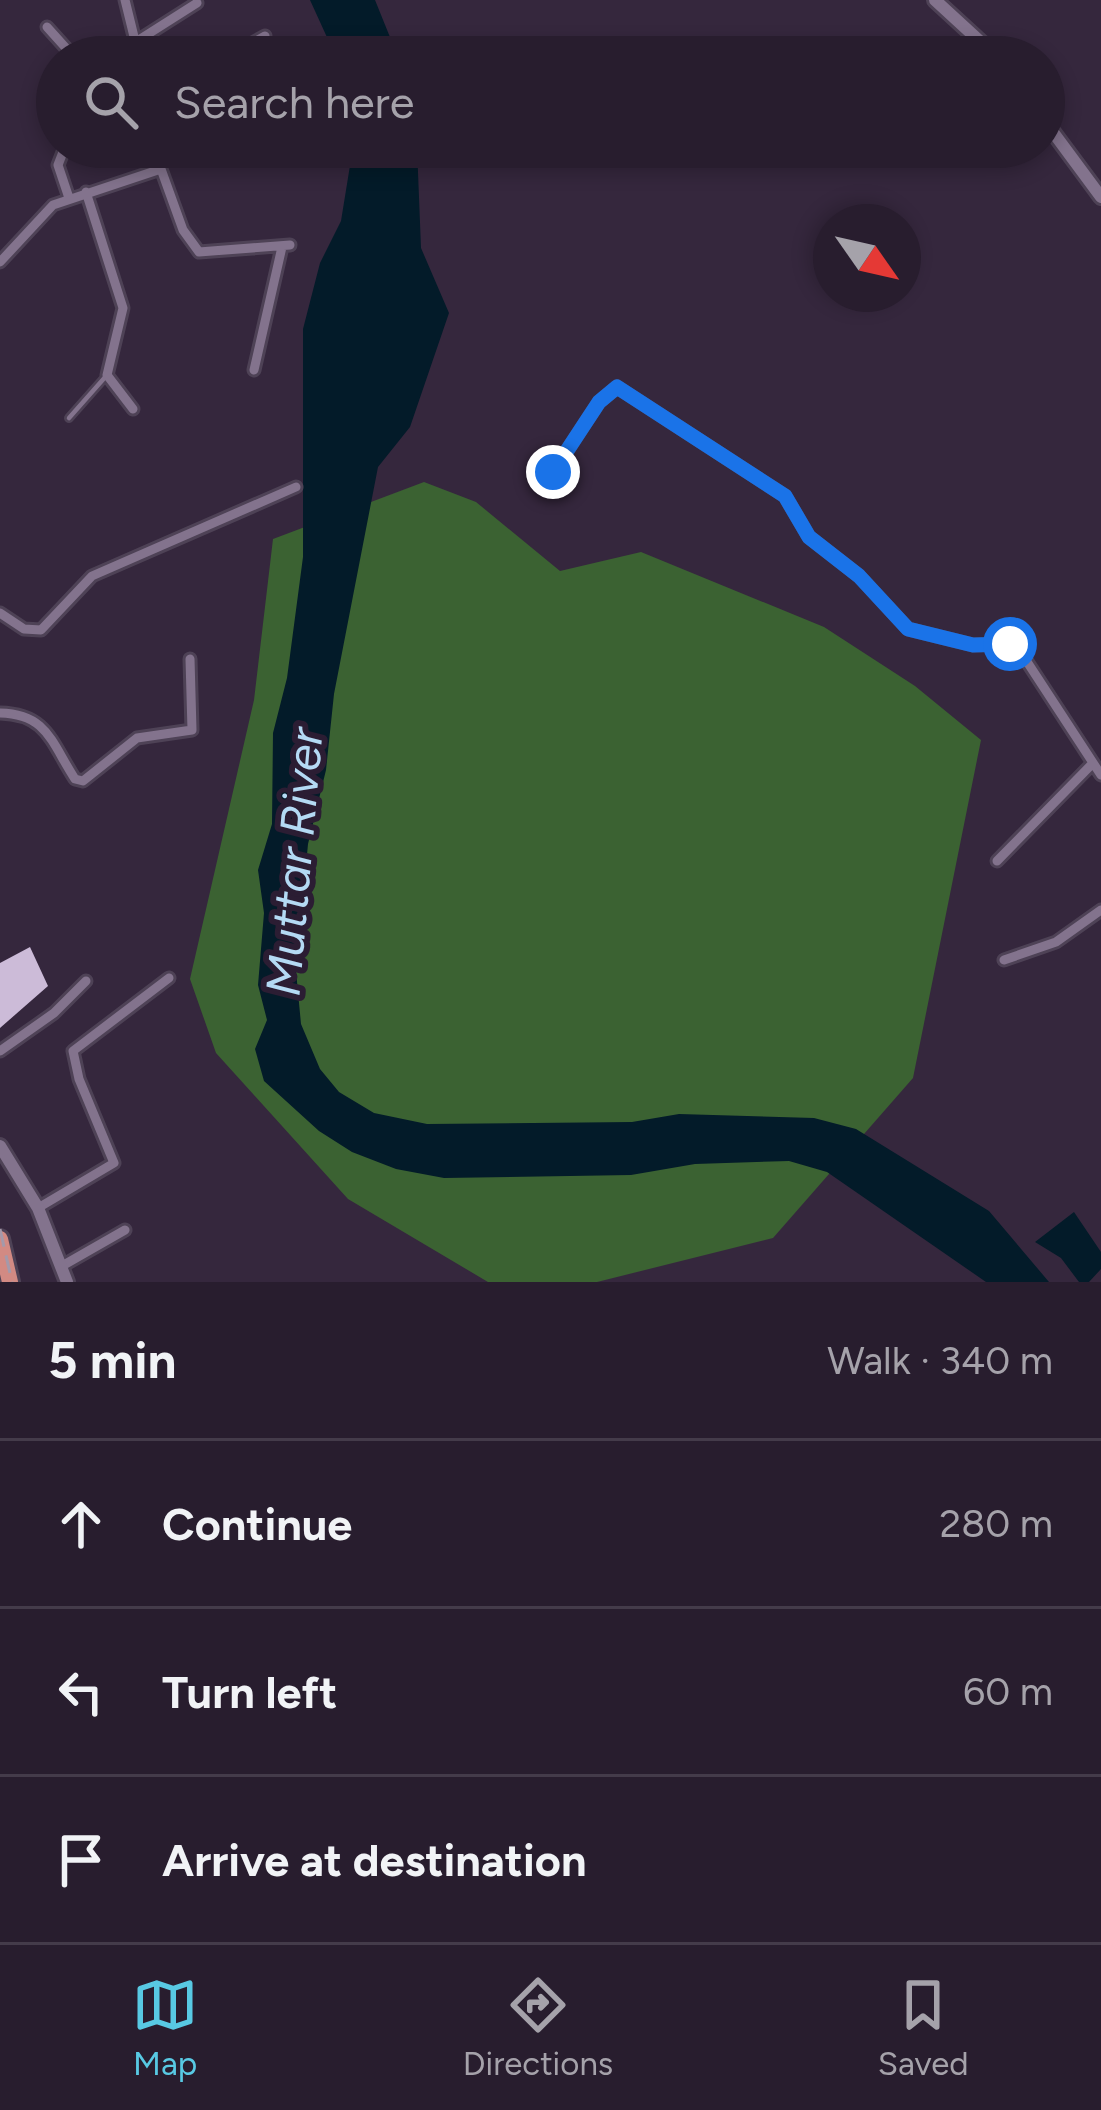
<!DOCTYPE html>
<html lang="en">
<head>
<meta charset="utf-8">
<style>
  body { margin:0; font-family:Figtree,sans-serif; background:#342a3a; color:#f1f3f6 }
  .compass { position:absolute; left:813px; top:204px; width:108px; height:108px; border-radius:50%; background:#281d2e; box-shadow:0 6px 18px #0003; rotate:124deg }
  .stop { position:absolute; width:36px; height:36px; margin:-27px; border:9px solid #1a73e8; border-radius:50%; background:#fff }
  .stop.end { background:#1a73e8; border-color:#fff; box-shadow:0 3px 12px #0008 }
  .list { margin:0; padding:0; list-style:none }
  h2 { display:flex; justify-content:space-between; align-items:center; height:156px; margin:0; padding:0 48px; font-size:51px }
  h2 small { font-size:39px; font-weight:400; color:#a5a2aa }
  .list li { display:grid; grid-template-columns:78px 1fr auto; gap:36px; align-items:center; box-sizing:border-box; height:168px; padding:0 48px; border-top:3px solid #443b4a }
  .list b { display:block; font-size:45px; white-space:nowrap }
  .list em { font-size:39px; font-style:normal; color:#a5a2aa }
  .icon { flex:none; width:66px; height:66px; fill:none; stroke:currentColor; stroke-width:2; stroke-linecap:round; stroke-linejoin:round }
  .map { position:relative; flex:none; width:1101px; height:1282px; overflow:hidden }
  .search { position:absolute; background:#281d2e; box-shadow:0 6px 18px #0003; left:36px; right:36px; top:36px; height:132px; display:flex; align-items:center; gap:30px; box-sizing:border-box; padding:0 42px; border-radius:66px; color:#a5a2aa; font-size:45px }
  .sheet { height:660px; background:#281d2e }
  nav { display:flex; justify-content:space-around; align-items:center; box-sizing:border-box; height:168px; border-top:3px solid #443b4a; background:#281d2e; font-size:33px; color:#a5a2aa }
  nav a { display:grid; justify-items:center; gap:6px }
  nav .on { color:#58c9e3 }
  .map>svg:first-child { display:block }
  .green { fill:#3b6232 }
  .water { fill:#031b29 }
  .building { fill:#ccbbd8 }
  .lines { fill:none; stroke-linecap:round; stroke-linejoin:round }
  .lane-casing { stroke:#4e4256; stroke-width:10 }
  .street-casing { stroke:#4e4256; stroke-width:15 }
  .secondary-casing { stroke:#4e4256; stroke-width:18 }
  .highway-casing { stroke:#4e4256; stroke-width:22 }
  .lane { stroke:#83738d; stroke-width:4.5 }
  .street { stroke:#83738d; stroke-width:9 }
  .secondary { stroke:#83738d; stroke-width:12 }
  .highway { stroke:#d28a83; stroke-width:16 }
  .rail { stroke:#a499aa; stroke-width:3; stroke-dasharray:18 9; stroke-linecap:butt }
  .route { stroke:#1a73e8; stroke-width:15 }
  .labels { text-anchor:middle; stroke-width:12; stroke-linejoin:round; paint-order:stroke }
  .water-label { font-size:48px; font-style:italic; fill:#b4daf4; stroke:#2b1d33 }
</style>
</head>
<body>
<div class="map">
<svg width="1101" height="1282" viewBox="0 0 1101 1282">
  <rect width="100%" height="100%" fill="#35273d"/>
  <path class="green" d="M424,482L476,502L560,571L641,552L824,627L915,686L981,740L913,1078L773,1238L597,1282H488L348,1199L216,1053L190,979L254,700L273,539Z"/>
  <path class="water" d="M310,0H375L398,57H336Z
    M353,147H417L421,248L449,313L410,427L378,467L334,694L326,770L308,844L296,971L301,1024L320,1069L339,1092L374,1113L427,1124L632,1122L679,1114L814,1118L856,1129L989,1211L1049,1282H986L827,1172L789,1161L695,1164L631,1175L444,1178L396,1169L352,1152L319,1131L264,1081L255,1049L267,1020L258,985L264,913L258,870L272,824L273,733L287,678L303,557V329L320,263L341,221Z
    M1074,1212L1101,1252V1269L1089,1282H1079L1061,1258L1035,1242Z"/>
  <path class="building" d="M30,947L48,986L0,1028V963Z"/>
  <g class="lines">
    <defs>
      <path id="lane" d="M69,418L107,375"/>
      <path id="street" d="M125,0L139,57
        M47,27L74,57
        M112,57L197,3
        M227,57L265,36
        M52,110L57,105
        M65,147L58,165L69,198
        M86,192L123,308L107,375L133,409
        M0,262L53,205L161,169L183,230L199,252L290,245
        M254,370L282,247
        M553,472L599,402L617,387L785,496L809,537L859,576L908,629L973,645L1010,644L1020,651L1101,775
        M0,613L24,629L41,630L92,576L296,487
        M0,713C47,714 51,742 75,779L83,781L137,738L192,730L190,659
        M997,861L1092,764
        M1004,960L1056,942L1101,910
        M0,1051L54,1013L86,981
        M38,1208L114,1163L79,1079L73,1051L169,978
        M62,1266L125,1230"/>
      <path id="secondary" d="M935,0L997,57
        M1044,120L1101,197
        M0,1146L38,1208L67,1282"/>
      <path id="highway" d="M0,1239L10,1282"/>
    </defs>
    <use href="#lane" class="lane-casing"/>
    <use href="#street" class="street-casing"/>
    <use href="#secondary" class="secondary-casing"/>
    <use href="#highway" class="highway-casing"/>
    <use href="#lane" class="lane"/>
    <use href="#street" class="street"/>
    <use href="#secondary" class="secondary"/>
    <use href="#highway" class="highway"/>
    <path class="rail" d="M0,1229L12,1282"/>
  </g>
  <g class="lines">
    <path class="route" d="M553,472L599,402L617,387L785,496L809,537L859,576L908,629L973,645L1010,644"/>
  </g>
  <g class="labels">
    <g class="water-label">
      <text transform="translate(294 862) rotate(-85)" y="17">Muttar River</text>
    </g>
  </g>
</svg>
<svg class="compass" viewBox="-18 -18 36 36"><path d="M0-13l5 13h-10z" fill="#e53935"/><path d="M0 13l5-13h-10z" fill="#a5a2aa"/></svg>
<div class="stop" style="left:1010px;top:644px"></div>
<div class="stop end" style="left:553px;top:472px"></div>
<div class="search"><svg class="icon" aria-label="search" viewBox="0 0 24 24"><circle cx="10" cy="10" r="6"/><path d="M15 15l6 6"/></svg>Search here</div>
</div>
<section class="sheet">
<h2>5 min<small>Walk · 340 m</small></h2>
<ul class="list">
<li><svg class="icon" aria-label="ahead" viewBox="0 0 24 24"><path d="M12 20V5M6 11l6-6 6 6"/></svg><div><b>Continue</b></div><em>280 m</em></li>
<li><svg class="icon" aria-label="left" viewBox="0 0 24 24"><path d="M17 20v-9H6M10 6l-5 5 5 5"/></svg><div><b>Turn left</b></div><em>60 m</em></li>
<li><svg class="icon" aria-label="arrive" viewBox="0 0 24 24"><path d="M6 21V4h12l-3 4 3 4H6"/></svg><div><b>Arrive at destination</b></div></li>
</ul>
</section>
<nav>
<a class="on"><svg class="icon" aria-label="map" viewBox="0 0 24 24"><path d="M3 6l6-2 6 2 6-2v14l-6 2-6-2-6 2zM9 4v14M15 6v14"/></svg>Map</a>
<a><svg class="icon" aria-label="directions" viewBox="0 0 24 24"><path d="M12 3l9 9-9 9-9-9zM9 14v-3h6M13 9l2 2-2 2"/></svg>Directions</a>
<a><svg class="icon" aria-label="saved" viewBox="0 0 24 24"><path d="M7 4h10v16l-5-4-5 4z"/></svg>Saved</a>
</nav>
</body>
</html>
